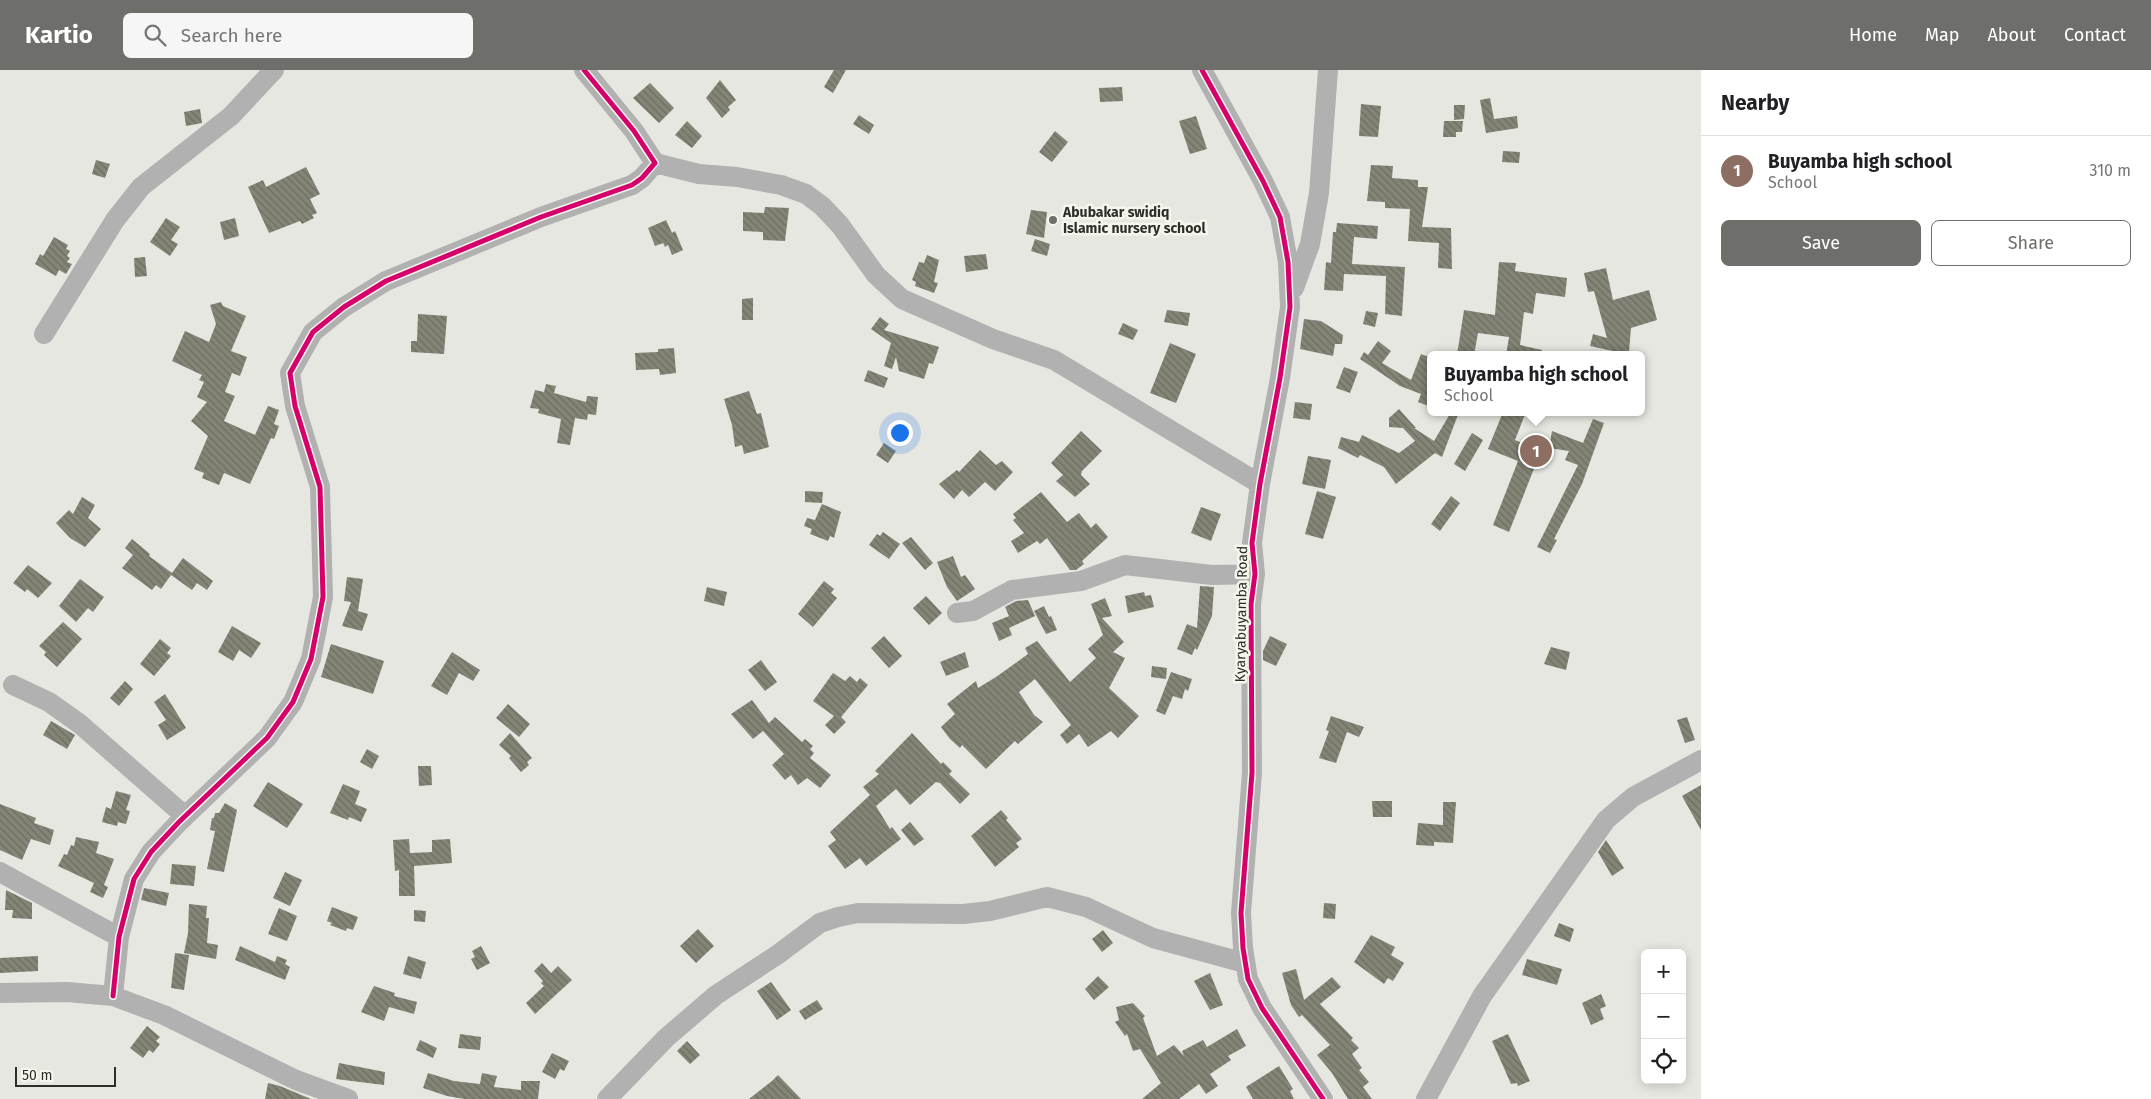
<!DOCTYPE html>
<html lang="en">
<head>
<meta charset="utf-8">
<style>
  body { margin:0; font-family:"Fira Sans",sans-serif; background:#f6f6f6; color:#202124 }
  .controls { position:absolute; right:15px; bottom:15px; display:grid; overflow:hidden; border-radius:8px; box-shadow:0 2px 12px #0003 }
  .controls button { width:45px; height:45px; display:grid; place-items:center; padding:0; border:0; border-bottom:1px solid #e0e0e0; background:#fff; color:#202124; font:25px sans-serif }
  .scale { position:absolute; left:15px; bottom:12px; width:101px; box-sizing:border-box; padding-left:5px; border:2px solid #2d2e2a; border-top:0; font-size:14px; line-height:18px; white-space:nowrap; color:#2d2e2a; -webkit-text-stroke:4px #f5f7ec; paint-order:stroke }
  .you { position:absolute; left:899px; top:362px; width:18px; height:18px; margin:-12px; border:4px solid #fff; border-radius:50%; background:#1a73e8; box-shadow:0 0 0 8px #1a73e833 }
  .badge { display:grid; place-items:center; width:32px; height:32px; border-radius:50%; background:#6e6f6a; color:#fff; font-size:16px; font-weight:700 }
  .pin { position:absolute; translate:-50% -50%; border:2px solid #fff; box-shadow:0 1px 5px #0006 }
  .popup { position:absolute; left:1427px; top:281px; width:218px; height:65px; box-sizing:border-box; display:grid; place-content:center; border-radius:8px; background:#fff; filter:drop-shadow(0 1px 4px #0005); font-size:16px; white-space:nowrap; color:#757577 }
  .popup b { font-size:19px; color:#202124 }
  .popup::after { content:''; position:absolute; left:50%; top:100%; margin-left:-10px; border:10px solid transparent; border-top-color:#fff }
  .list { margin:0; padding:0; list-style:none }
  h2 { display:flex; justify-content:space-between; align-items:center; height:65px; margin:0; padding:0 20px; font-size:21px }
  h2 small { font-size:16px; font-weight:400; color:#757577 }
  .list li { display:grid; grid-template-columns:32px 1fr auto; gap:15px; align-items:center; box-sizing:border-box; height:70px; padding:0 20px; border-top:1px solid #e0e0e0 }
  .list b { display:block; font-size:19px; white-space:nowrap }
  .list p { margin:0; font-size:16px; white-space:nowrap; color:#757577 }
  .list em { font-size:16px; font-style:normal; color:#757577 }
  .actions { display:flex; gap:10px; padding:15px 20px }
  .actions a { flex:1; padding:11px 0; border:1px solid #6e6f6a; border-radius:8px; text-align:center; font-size:18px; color:#6e6f6a }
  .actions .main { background:#6e6f6a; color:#fff }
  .icon { flex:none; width:28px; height:28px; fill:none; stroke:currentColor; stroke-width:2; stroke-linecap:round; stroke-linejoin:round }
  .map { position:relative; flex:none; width:1701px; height:1029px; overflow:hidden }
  header { display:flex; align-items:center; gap:30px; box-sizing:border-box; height:70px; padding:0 25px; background:#6e6f6a; color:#fff }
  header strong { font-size:24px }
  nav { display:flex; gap:28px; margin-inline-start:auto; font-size:18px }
  .search { width:350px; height:45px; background:#f6f6f6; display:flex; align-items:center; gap:12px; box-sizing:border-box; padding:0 18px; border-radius:8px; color:#757577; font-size:19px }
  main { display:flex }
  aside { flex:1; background:#fff }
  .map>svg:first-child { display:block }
  .building { fill:url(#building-back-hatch) }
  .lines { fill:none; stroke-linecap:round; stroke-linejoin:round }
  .minor { stroke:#b1b1b1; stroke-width:20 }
  .cycleway-casing { stroke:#f5f7ec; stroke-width:8 }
  .cycleway { stroke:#d6006c; stroke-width:5 }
  .poi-dot { fill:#6e6f6a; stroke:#f5f7ec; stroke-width:2 }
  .labels { text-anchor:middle; stroke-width:5; stroke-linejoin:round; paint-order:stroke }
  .poi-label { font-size:14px; font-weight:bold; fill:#2d2e2a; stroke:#f5f7ec; text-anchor:start }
  .street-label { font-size:14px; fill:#2d2e2a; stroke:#f5f7ec }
</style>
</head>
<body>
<header>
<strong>Kartio</strong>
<div class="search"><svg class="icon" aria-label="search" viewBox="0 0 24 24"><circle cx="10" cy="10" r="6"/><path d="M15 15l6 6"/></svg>Search here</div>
<nav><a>Home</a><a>Map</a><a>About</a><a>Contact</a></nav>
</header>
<main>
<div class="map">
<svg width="1701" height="1029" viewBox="0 0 1701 1029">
  <defs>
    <pattern id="building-back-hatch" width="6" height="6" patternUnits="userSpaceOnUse" patternTransform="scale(1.25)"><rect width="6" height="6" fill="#848576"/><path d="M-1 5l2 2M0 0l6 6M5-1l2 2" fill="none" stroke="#6c6d61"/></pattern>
  </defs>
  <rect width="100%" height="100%" fill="#e7e7e2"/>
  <path class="building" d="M834,0H846L833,23L824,17Z
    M720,10L736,30L728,37L730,40L722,48L706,28Z
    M650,13L674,38L659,53L633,28Z
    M1122,17L1123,31L1100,32L1099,18Z
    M1490,28L1494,49L1517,46L1518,58L1486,63L1480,30Z
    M1361,34L1381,36L1378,67L1359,66Z
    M1454,35H1465L1464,49L1454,50Z
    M200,39L202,53L186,56L184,42Z
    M859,45L874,55L869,64L853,54Z
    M1196,46L1207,79L1190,84L1179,51Z
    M687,51L702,66L692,78L675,65Z
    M1444,51H1463L1462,62H1456V67H1443Z
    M1055,61L1068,72L1052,92L1039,82Z
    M1503,81L1520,82L1519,93L1502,92Z
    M96,90L110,94L105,108L92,104Z
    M1371,95L1393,96L1392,108L1418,110V117H1428L1422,157L1451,158L1452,199L1438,198L1439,173L1408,171L1410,139L1385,138V132L1367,131Z
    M306,97L320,124L310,129L317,143L312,145L314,148L302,154L300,151L269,163L248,117L263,110L266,117Z
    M765,137L789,138L785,171L763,170V162L743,161V142L764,143Z
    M1031,140L1047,142L1044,168L1026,164Z
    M166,148L180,157L171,170L178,174L170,186L150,172Z
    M235,148L239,166L224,170L220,152Z
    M666,150L672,163L675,161L683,180L672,185L668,175L665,177L663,173L655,176L648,158Z
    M1337,153L1378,156L1377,169L1354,167L1352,194L1405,197L1402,246L1385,244L1386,206L1344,204L1343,221L1324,220L1326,192L1331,193L1333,162H1336Z
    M54,167L68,175L66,179L70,181L67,186L70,188L67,192L72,194L66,204L59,200L56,206L35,194L40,184L43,186Z
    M1035,169L1050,174L1047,186L1031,181Z
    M986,184L988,199L966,202L964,186Z
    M927,185L939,190L934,212L938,213L934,223L915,216L916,212L912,210L919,192L924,193Z
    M145,187L147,206L135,207L134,188Z
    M1499,192L1516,193L1515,201L1567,208L1565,227L1536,223L1533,244L1524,242L1520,275L1542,280L1541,285H1506L1509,267L1478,263L1474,285H1457L1464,240L1495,245Z
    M1606,198L1613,230L1649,220L1657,250L1631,258L1629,282H1617L1590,276L1593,264L1607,268L1594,221L1588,222L1584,203Z
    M753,228V250H742V229Z
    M221,232L223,236L246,246L231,281L247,287L240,306L232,303L225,322L235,326L224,351L255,365L268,336L279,340L274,354L279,356L274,369L271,368L250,414L224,403L219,415L202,408L204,403L194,399L208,366L191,351L207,332L197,327L204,312L199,310L202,305L172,291L185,261L209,272L216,254L210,235Z
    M1167,240L1190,243L1188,256L1164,252Z
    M1366,241L1378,243L1375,257L1363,254Z
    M418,244L447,246L444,284L411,282V271H417Z
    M880,247L889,254L884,260L939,277L933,294L929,293L924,309L899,301L896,287L892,299L884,296L891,273L871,259Z
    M1304,249L1321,251L1343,265L1342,274H1335L1333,286L1300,279Z
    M1123,253L1138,260L1133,270L1118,264Z
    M1378,271L1391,281L1382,293L1411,310L1421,284L1431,288V337L1418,332L1421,324L1400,316L1360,289L1364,282L1368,285Z
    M1170,273L1196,284L1176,333L1150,323Z
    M674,278L676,303L660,305L659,299L636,300L635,283L658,282V279Z
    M1344,297L1358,302L1350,323L1336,318Z
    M868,300L888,308L884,318L864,311Z
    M546,314L556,316L554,323L586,332L587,326L598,327L596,345L588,344L587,350L575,348L570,375L557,373L561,349L538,343L539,339L530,338L535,320L544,322Z
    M749,321L757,344L761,343L769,377L744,384L742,375L735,377L732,355L724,329Z
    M1295,332L1312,334L1310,350L1293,348Z
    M1399,339L1416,358H1414L1434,371L1451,342H1459L1442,387L1435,383L1396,414L1384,397L1360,385L1358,388L1338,378L1341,367L1359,372L1362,365L1399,383L1415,371L1403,358L1389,357V348Z
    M1503,342H1526L1515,370L1541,381L1509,462L1493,455L1518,391L1488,379Z
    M1593,349L1604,353L1582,414L1554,469L1557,470L1550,483L1537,477L1578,395L1565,390L1569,381L1549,378L1552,361L1583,373Z
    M1081,361L1102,381L1082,401L1081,405L1090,414L1075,427L1056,411L1063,405L1051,393Z
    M1472,363L1483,370L1465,401L1454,394Z
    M884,373L896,381L888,393L876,385Z
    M980,380L996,395L1002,391L1013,402L995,421L985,412L969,427L962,420L954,429L939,414L957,400L959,402Z
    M1308,386L1331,390L1325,419L1302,414Z
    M805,421L823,422L822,433L805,432Z
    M1317,421L1336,427L1323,469L1305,464Z
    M1041,422L1067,452L1079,443L1091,458L1096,453L1108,467L1082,491L1084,494L1076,500H1070L1047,468L1040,474L1037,471L1018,483L1011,471L1024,463L1013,450L1016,448L1013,444Z
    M1451,426L1460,433L1440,461L1431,454Z
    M82,427L95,435L88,448L101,459L85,477L70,468L56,453L69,440L73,444Z
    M822,434L841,442L834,468L830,466L828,471L810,464L812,459L804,456L807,448L815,450Z
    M1201,437L1221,444L1211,471L1191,463Z
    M883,462L900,474L889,489L869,475L877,464L880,466Z
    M911,467L933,493L925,500L902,473Z
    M132,469L150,484L149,486L172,503L183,488L213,511L207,520L197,513L192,520L171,505L161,519L156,515L152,520L122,498L133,485L125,478Z
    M953,486L961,507L965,505L975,519L957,531L947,517L937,492Z
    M28,495L52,513L38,528L27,519L25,522L13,513Z
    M347,507L363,509L358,541L368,544L362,561L342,556L351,532L344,531Z
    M80,509L104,527L93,542L88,538L76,552L59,536Z
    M824,511L834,519L831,523L837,528L813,557L798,544Z
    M1200,516L1214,517L1212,546L1197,580L1195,578L1192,585L1177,579L1187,554L1197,558Z
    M707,517L727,522L724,536L704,531Z
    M1144,522L1145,526L1151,525L1154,537L1128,543L1125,526Z
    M926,526L942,543L929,555L913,538Z
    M1105,528L1112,546L1102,548L1124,572L1113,582L1125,588L1109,618L1139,646L1118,668L1111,661L1088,677L1079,664L1067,674L1060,665L1071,655L1035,609L1019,622L1034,645L1043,652L1018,674L1015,671L986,699L962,675L960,678L950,669L941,657L955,644L947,634L976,611L978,618L996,607L1028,584L1025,578L1037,571L1070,612L1096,588L1088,579L1103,565L1091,534Z
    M1028,530L1035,546L1009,558L1012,565L999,571L992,553L1009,546L1005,537L1016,531Z
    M1044,536L1049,547L1051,546L1057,560L1046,564L1034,541Z
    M63,552L82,569L57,597L44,585L46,582L39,576Z
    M232,556L261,573L251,588L239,580L233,591L218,582Z
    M884,566L902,586L889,598L871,578Z
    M1270,566L1287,574L1276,596L1263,590V581Z
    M160,569L171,578L167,583L171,586L154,606L140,594Z
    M331,574L384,591L373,624L321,607Z
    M1551,577L1570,582L1566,600L1544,594Z
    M452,582L480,600L473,611L459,603L447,625L431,616Z
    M965,582L969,597L946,606L940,592Z
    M761,590L777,612L765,621L748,600Z
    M1152,596L1167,598L1166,609L1151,607Z
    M1171,602L1192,609L1188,621L1185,619L1182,629L1173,626L1165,645L1156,641Z
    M833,603L845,611L850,606L857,612L860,608L868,615L841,647L846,652L834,664L825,655L834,646L813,631Z
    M125,611L133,619L119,636L110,628Z
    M165,624L186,658L167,670L158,655L166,650L154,632Z
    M752,630L769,653L775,647L802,672L805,669L813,676L810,679L814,683L810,688L831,705L820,718L807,708L798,715L791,705L785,710L772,695L784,684L763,661L753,669L731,644Z
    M508,634L530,654L519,667L496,648Z
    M1331,646L1364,657L1359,667L1347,662L1336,693L1319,688L1329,661L1326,660Z
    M1687,647L1695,670L1685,673L1677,650Z
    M51,651L75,665L67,679L43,665Z
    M510,663L532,688L527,692L529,695L521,702L509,688L511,686L499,675Z
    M912,663L941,694L943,692L952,701L949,704L970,724L960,734L940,713L936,712L910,735L896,719L876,736L890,759L892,757L901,769L866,796L860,788L845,799L828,776L836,770L830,762L870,725L863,717L879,704L875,701Z
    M367,679L379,686L372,699L360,692Z
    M418,696H431L432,715L419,716Z
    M268,712L303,734L287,758L253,736Z
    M343,714L360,721L355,734L367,739L361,752L349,747L348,750L330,743Z
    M1701,715V760L1682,726Z
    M116,721L131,725L126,740L130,741L126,754L118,752L117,756L102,752L106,737L111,739Z
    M1372,731H1392V747H1373Z
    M1443,732H1456L1453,773L1434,772V776L1416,775L1418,753L1443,755Z
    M225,733L237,740L224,802L207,799L215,761L210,760L212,748H214L215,743H219Z
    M0,734L36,748L34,753L54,760L50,775L31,769L22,790L0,780Z
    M1001,740L1008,748L1006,750L1022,769L1016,773L1019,777L995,797L971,766Z
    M910,752L924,769L914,776L901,760Z
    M76,767L99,772L96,783L114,789L104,815L108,817L103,828L90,822L94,813L58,796L64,784L67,785L71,775L74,776Z
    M409,769L410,783L432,782V770L450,769L452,793L414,796L415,826H399V800L395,801L393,770Z
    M1606,770L1624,798L1612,806L1598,782Z
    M172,794L196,796L194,816L170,814Z
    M285,802L302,810L290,836L273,828Z
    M144,818L169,823L166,836L141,830Z
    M6,820L32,833V849L12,848L13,840H5Z
    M1324,833L1336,834L1335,849L1323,848Z
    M189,834L207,836L206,848H209L207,873L218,875L216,889L184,883L188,863Z
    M332,837L358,847L353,860L347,858L346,861L330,855L332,853L327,851Z
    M279,838L297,846L287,871L268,864Z
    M414,840L426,841L425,852L414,851Z
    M1559,853L1574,859L1570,872L1554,866Z
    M698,859L714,876L696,893L680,876Z
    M1103,860L1113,873L1102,882L1092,869Z
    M1371,865L1395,877L1391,885L1404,893L1393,911L1388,908L1384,914L1354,892Z
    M240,876L275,892L277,886L287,890L285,894L290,897L285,910L235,890Z
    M481,876L490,893L477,900L471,889L475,887L472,881Z
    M175,883L189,885L184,920L171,918Z
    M38,886V901L0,903V888Z
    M408,886L426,892L421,909L403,904Z
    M1527,889L1562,899L1557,915L1522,905Z
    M542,893L551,903L558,896L572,910L535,944L526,933L544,916L541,913L543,911L534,901Z
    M1296,899L1304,930L1332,907L1341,917L1320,934L1353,968L1351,970L1359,978L1352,984L1362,998L1359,1000L1369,1012L1363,1017L1372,1029H1348L1332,1003L1317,985L1330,975L1302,945L1299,947L1291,935L1282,903Z
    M1210,903L1223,935L1210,940L1194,911Z
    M1098,906L1109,917L1094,930L1085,919Z
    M771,912L791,940L777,950L757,921Z
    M374,916L395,923L394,926L417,932L414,944L389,937L384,951L361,942Z
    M1601,924L1606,936L1600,939L1604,949L1591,955L1582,933Z
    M817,930L823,939L805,950L799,941Z
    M1133,933L1145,946L1143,948L1157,986L1174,975L1184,986L1182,981L1203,970L1207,977L1237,959L1246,976L1228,986L1231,990L1210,1004L1218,1016L1206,1024L1199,1014L1179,1029H1142L1161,1013L1140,979L1133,981L1127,964L1125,966L1115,952L1119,950L1116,937Z
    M147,956L160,967L156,971L160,974L153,983L149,980L143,988L130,978Z
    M460,964L481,967L480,980L458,978Z
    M1508,964L1530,1011L1518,1016L1517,1013L1511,1014L1492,971Z
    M420,970L437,978L433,988L416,980Z
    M687,971L700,985L690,994L677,981Z
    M552,983L569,991L564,1001L560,999L555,1009L542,1002Z
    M339,993L385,1002L384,1015L336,1009Z
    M1279,996L1293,1019L1290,1021L1294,1029H1253L1246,1017Z
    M428,1003L454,1011L480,1014L482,1003L497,1006L494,1017L521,1020V1011H540L538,1029H464L447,1026L423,1018Z
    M778,1005L801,1029H749L772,1011Z
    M268,1013L280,1016L311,1029H265Z"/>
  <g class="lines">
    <path class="minor" d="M1202,0L1263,111L1280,147L1288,192L1290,237L1280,308L1260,414L1252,473L1255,504L1251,534L1252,703L1241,843L1243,878L1248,909L1262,938L1323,1029
      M655,93L699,104L737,107L781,115L806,124L822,136L840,155L876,205L902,229L993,269L1054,290L1260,414
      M1294,218L1310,174L1319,123L1328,0
      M44,264L115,150L141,117L231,46L274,0
      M957,543L973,541L1012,520L1081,511L1125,495L1212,505L1255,504
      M13,615L49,632L80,654L185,746
      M0,802L119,867
      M0,923L67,922L113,926L164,945L296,1010L348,1029
      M113,926L119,867L134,809L151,782L179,752L267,668L293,632L311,589L323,527L320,417L295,336L290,303L313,262L344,237L386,211L541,147L632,115L642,108L655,93L634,61L584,0
      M607,1029L666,968L716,925L777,885L820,853L838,847L858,843L963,844L990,841L1047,827L1086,837L1153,868L1245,893
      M1426,1029L1482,926L1606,750L1633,727L1701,690"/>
    <defs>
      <path id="cycleway" d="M1202,0L1263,111L1280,147L1288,192L1290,237L1280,308L1260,414L1252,473L1255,504L1251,534L1252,703L1241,843L1243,878L1248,909L1262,938L1323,1029
        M113,926L119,867L134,809L151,782L179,752L267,668L293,632L311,589L323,527L320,417L295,336L290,303L313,262L344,237L386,211L541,147L632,115L642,108L655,93L634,61L584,0"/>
    </defs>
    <use href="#cycleway" class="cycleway-casing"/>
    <use href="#cycleway" class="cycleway"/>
  </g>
  <circle class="poi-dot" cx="1053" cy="150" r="5"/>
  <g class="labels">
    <g class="poi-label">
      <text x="1063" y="147">Abubakar swidiq<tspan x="1063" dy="16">Islamic nursery school</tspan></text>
    </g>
    <g class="street-label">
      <text transform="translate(1241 544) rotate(-89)" y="5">Kyaryabuyamba Road</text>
    </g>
  </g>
</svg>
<div class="controls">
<button>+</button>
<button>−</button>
<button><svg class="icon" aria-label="locate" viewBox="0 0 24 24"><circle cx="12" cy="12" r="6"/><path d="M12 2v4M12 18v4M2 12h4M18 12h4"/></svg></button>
</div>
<div class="scale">50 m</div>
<div class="you"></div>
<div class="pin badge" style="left:1536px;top:381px;background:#8d6e63">1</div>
<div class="popup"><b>Buyamba high school</b>School</div>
</div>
<aside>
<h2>Nearby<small></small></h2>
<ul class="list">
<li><span class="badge" style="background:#8d6e63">1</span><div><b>Buyamba high school</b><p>School</p></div><em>310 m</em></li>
</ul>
<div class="actions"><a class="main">Save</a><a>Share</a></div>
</aside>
</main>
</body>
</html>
